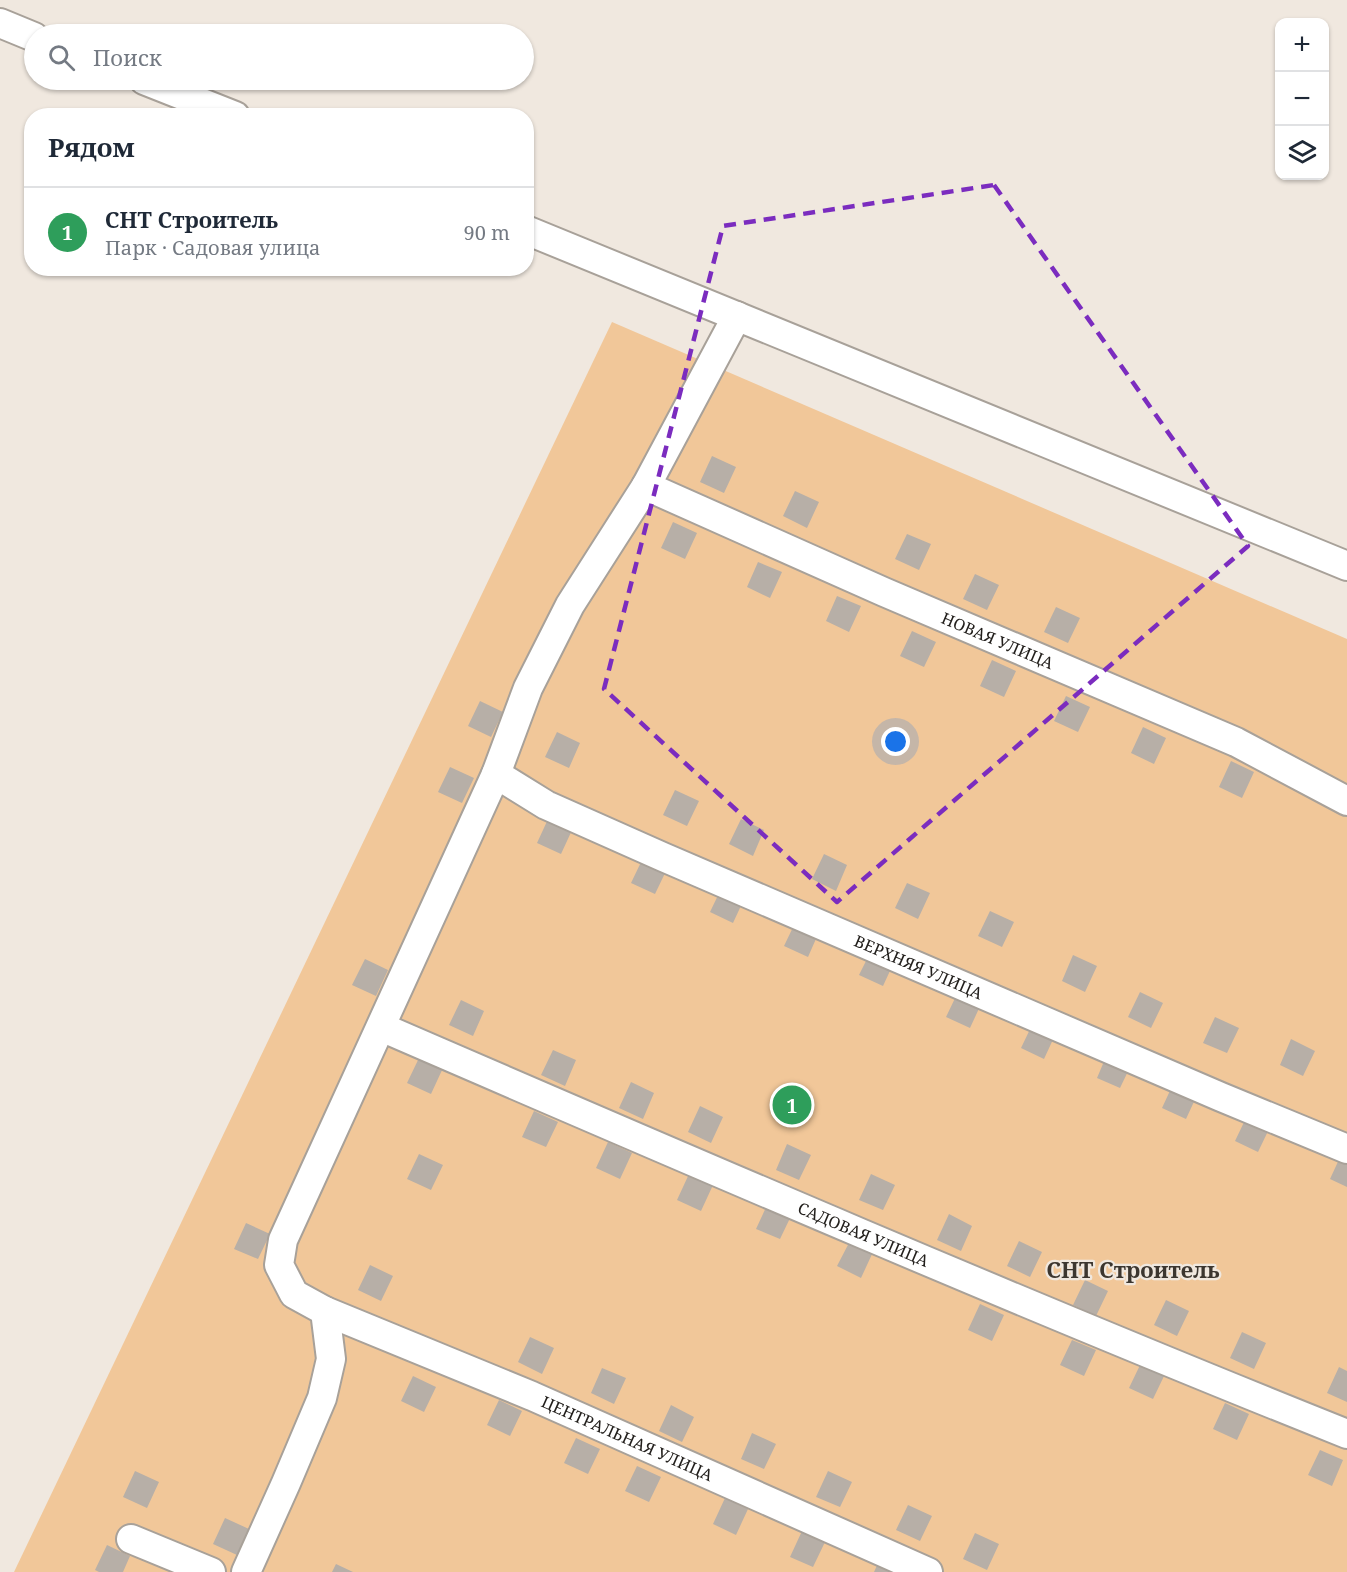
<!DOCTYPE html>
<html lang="ru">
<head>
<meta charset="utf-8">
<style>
  body { margin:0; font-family:"Noto Serif",serif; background:#f2f2f3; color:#1f2937 }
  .controls { position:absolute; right:18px; top:18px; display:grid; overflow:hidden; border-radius:12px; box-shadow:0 2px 4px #0004 }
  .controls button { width:54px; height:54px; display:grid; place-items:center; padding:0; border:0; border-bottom:2px solid #e0e1e3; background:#fff; color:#1f2937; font:30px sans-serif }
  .you { position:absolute; left:896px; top:742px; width:21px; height:21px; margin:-15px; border:4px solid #fff; border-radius:50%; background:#1a73e8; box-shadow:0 0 0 9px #1a73e833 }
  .badge { display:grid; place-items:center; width:39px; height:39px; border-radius:50%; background:#438696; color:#fff; font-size:20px; font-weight:700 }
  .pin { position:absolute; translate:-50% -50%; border:3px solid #fff; box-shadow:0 2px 6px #0006 }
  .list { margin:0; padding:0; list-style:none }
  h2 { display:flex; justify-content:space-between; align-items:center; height:78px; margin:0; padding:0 24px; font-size:26px }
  h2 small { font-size:20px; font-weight:400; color:#747a83 }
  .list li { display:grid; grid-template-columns:39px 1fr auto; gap:18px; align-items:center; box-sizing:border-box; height:90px; padding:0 24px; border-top:2px solid #e0e1e3 }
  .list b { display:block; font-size:22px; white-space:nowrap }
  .list p { margin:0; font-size:20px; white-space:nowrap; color:#747a83 }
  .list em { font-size:20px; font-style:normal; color:#747a83 }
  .icon { flex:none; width:33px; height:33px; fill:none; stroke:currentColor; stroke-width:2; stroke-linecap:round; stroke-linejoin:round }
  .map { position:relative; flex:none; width:1347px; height:1572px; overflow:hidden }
  .search { position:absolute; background:#fff; box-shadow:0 2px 4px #0004; left:24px; top:24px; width:510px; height:66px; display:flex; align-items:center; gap:15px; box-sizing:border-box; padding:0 21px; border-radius:33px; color:#747a83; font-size:22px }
  .panel { position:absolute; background:#fff; box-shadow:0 2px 4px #0004; left:24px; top:108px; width:510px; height:168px; border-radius:24px }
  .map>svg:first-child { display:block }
  .green { fill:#f1c799 }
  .building { fill:#b7afa7 }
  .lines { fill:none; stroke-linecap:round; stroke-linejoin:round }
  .minor-casing { stroke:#a8a199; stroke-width:32 }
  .minor { stroke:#fff; stroke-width:28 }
  .marked { fill:none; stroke:#7b2cbf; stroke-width:4.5; stroke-dasharray:12 8; stroke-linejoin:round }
  .labels { text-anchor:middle; stroke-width:4.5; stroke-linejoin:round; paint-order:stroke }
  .street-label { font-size:16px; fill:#23201d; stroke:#f0e8df }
  .district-label { font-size:22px; font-weight:bold; fill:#3c362f; stroke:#f0e8df }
</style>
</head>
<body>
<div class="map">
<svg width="1347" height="1572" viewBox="0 0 1347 1572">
  <rect width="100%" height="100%" fill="#f0e8df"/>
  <path class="green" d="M612,322L1347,639V1572H14Z"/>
  <path class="building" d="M712,456L736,467L724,493L700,482Z
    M795,491L819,502L807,528L783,516Z
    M673,522L697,533L685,559L661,548Z
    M907,534L931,544L919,570L895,559Z
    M758,562L782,572L770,598L747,587Z
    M975,574L999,585L987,610L963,599Z
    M837,596L861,606L849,632L826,621Z
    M1056,607L1080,618L1068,643L1044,632Z
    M912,631L936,642L924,667L900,656Z
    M992,660L1016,671L1004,697L980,686Z
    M1066,696L1090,707L1078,732L1054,721Z
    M480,701L503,712L491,737L468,726Z
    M1143,727L1166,738L1154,764L1131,753Z
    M557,732L580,743L569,768L545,757Z
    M1231,761L1254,772L1242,798L1219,787Z
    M450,767L474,778L462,803L438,792Z
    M675,790L699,801L687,826L663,815Z
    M549,817L573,828L561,854L537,843Z
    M741,819L764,830L753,856L729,844Z
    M824,854L847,865L836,891L812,879Z
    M643,858L667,869L655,894L631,883Z
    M907,883L930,893L918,919L895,908Z
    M722,887L745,897L733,923L710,912Z
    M990,911L1014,922L1002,947L978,936Z
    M796,921L819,932L808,957L784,946Z
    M872,949L895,960L883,986L859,975Z
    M1073,955L1097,966L1085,992L1062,981Z
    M365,959L388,970L376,996L352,985Z
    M958,992L982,1002L970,1028L946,1017Z
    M1140,992L1163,1003L1151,1028L1128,1017Z
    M461,1000L484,1011L473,1036L449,1025Z
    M1215,1017L1239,1028L1227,1053L1203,1043Z
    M1033,1023L1056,1033L1044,1059L1021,1048Z
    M1291,1039L1315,1051L1303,1076L1280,1065Z
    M553,1050L576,1060L565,1086L541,1075Z
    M1108,1052L1132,1063L1120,1088L1097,1078Z
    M419,1058L443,1068L431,1094L407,1083Z
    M631,1082L654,1093L643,1119L619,1108Z
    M1174,1082L1198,1093L1186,1119L1162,1108Z
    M700,1106L723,1117L711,1143L688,1132Z
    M534,1111L558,1122L546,1147L522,1137Z
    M1247,1116L1270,1127L1258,1152L1235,1141Z
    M608,1142L632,1153L620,1179L596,1168Z
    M787,1144L811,1155L799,1180L776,1170Z
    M1342,1153L1347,1156V1187L1330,1179Z
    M419,1154L443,1165L431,1190L407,1179Z
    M689,1174L713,1185L701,1211L677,1200Z
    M871,1174L895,1185L883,1210L859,1200Z
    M768,1203L792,1214L780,1239L756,1229Z
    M949,1214L972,1226L961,1251L937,1240Z
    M246,1223L270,1234L258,1259L234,1249Z
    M850,1241L873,1252L861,1278L837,1266Z
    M1019,1241L1042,1252L1030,1277L1007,1266Z
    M370,1265L393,1276L381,1301L358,1290Z
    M1085,1280L1108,1291L1096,1316L1073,1305Z
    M1166,1300L1189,1311L1177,1336L1154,1325Z
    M980,1304L1004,1315L992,1341L968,1330Z
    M1242,1332L1266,1343L1254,1369L1230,1358Z
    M530,1337L554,1348L542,1374L518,1362Z
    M1072,1340L1096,1350L1084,1376L1060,1365Z
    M1141,1363L1165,1374L1153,1399L1129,1388Z
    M1339,1367L1347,1371V1402L1327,1393Z
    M602,1368L626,1378L614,1404L591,1393Z
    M413,1376L436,1387L424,1412L401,1401Z
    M499,1400L522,1411L510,1436L487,1425Z
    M1225,1403L1249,1414L1237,1440L1213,1429Z
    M671,1405L694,1417L682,1442L659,1431Z
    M752,1433L776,1444L764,1469L741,1459Z
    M576,1438L600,1449L588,1474L564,1463Z
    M1320,1450L1343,1460L1332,1486L1308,1475Z
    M637,1466L661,1477L649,1502L625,1491Z
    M135,1471L159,1482L147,1508L123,1497Z
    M828,1471L852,1482L840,1507L816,1497Z
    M725,1498L748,1509L736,1535L713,1524Z
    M908,1505L932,1516L920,1541L896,1530Z
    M225,1518L249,1529L237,1555L213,1544Z
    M802,1531L825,1542L813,1567L790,1557Z
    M975,1533L999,1544L987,1570L963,1559Z
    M107,1545L130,1556L123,1572H99L95,1570Z
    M879,1561L903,1572H874Z
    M336,1564L353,1572H332Z"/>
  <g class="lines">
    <defs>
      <g id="minor">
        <path d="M0,23L34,37"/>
        <path d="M144,80L235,116"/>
        <path d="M526,230L1347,566"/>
        <path id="s1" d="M646,486L884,592L1236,742L1347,801"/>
        <path id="s2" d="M496,774L546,805L663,857L1221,1097L1347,1149"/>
        <path id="s3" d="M381,1027C702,1166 1022,1304 1347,1434"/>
        <path id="s4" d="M325,1311L532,1396L928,1572"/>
        <path d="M131,1539L211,1572"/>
        <path d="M246,1572L286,1483L322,1398L331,1359L325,1311L294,1294L279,1265L283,1240L496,774L528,688L570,605L646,486L737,316"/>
      </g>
    </defs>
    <use href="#minor" class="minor-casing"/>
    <use href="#minor" class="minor"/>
  </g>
  <path class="marked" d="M994,185L1248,546L837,902L604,689L723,226Z"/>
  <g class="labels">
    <g class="street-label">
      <text dy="6" stroke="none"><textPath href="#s1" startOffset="384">НОВАЯ УЛИЦА</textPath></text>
      <text dy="6" stroke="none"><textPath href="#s2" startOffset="465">ВЕРХНЯЯ УЛИЦА</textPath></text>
      <text dy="6" stroke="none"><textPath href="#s3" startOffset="525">САДОВАЯ УЛИЦА</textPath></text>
      <text dy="6" stroke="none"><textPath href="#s4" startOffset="328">ЦЕНТРАЛЬНАЯ УЛИЦА</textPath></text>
    </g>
    <g class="district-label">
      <text x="1133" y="1278">СНТ Строитель</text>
    </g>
  </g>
</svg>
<div class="controls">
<button>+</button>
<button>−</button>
<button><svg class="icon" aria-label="layers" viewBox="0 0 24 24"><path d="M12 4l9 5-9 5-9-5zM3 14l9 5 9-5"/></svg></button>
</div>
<div class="you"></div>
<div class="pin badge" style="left:792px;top:1105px;background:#2e9e5b">1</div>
<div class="search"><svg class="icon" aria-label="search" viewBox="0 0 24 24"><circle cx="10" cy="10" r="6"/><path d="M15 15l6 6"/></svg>Поиск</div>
<section class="panel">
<h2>Рядом<small></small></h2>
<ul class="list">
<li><span class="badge" style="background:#2e9e5b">1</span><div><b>СНТ Строитель</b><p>Парк · Садовая улица</p></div><em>90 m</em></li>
</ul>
</section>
</div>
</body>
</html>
